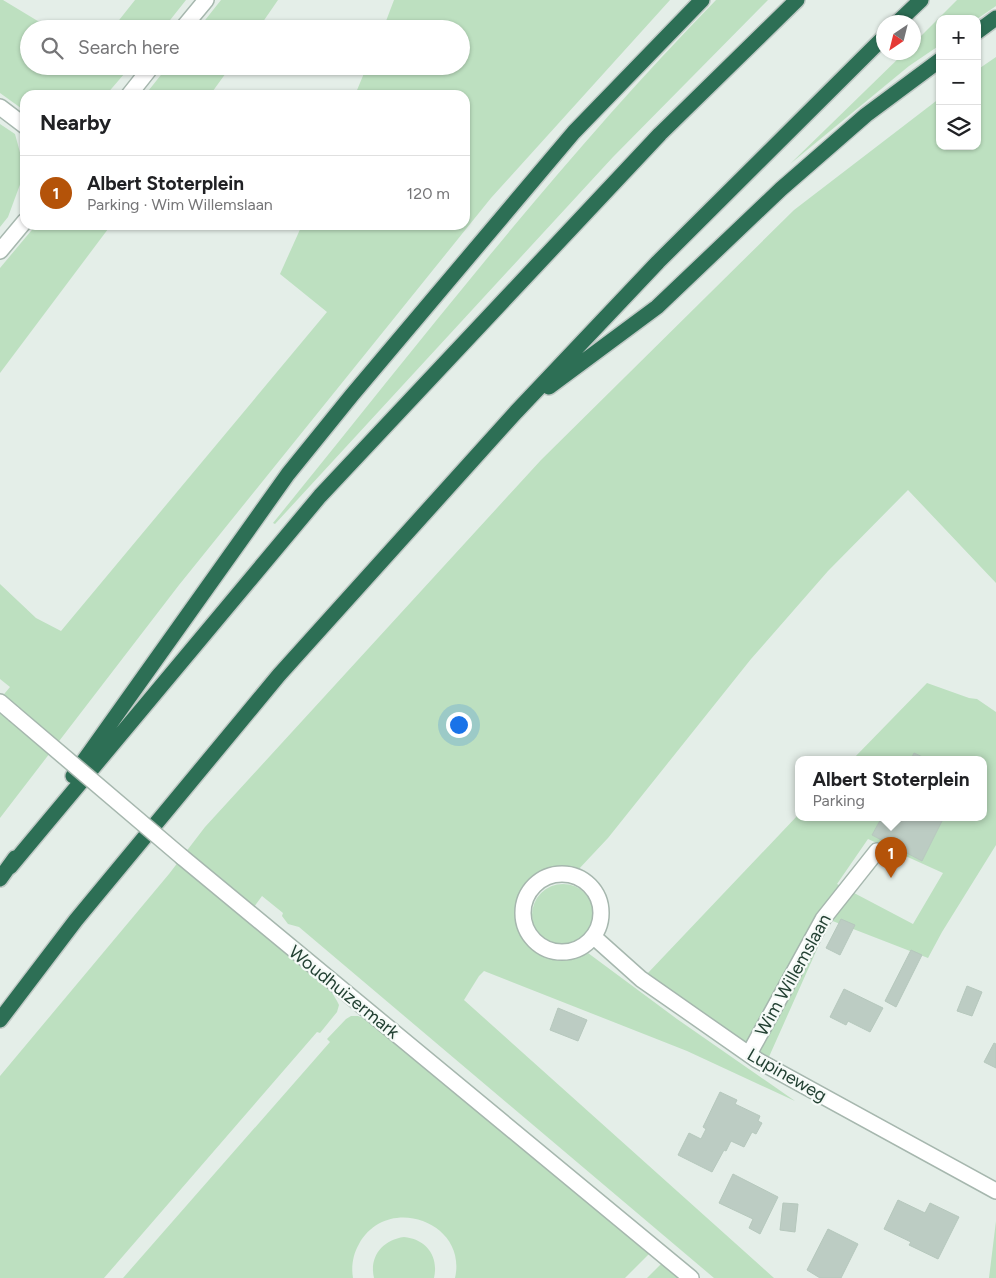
<!DOCTYPE html>
<html lang="en">
<head>
<meta charset="utf-8">
<style>
  body { margin:0; font-family:Figtree,sans-serif; background:#f6f6f6; color:#202124 }
  .controls { position:absolute; right:15px; top:15px; display:grid; overflow:hidden; border-radius:10px; box-shadow:0 1px 4px #0004 }
  .controls button { width:45px; height:45px; display:grid; place-items:center; padding:0; border:0; border-bottom:1px solid #e0e0e0; background:#fff; color:#202124; font:25px sans-serif }
  .compass { position:absolute; left:876px; top:15px; width:45px; height:45px; border-radius:50%; background:#fff; box-shadow:0 1px 4px #0004; rotate:215deg }
  .you { position:absolute; left:458px; top:724px; width:18px; height:18px; margin:-12px; border:4px solid #fff; border-radius:50%; background:#1a73e8; box-shadow:0 0 0 8px #1a73e833 }
  .badge { display:grid; place-items:center; width:32px; height:32px; border-radius:50%; background:#b45309; color:#fff; font-size:16px; font-weight:700 }
  .pin { position:absolute; translate:-50% -41px; filter:drop-shadow(0 1px 2px #0008) }
  .pin::after { content:''; position:absolute; top:26px; width:18px; height:15px; background:inherit; clip-path:polygon(0 0,100% 0,50% 100%) }
  .popup { position:absolute; left:795px; top:756px; width:192px; height:65px; box-sizing:border-box; display:grid; place-content:center; border-radius:10px; background:#fff; filter:drop-shadow(0 1px 4px #0005); font-size:16px; white-space:nowrap; color:#757577 }
  .popup b { font-size:19px; color:#202124 }
  .popup::after { content:''; position:absolute; left:50%; top:100%; margin-left:-10px; border:10px solid transparent; border-top-color:#fff }
  .list { margin:0; padding:0; list-style:none }
  h2 { display:flex; justify-content:space-between; align-items:center; height:65px; margin:0; padding:0 20px; font-size:21px }
  h2 small { font-size:16px; font-weight:400; color:#757577 }
  .list li { display:grid; grid-template-columns:32px 1fr auto; gap:15px; align-items:center; box-sizing:border-box; height:75px; padding:0 20px; border-top:1px solid #e0e0e0 }
  .list b { display:block; font-size:19px; white-space:nowrap }
  .list p { margin:0; font-size:16px; white-space:nowrap; color:#757577 }
  .list em { font-size:16px; font-style:normal; color:#757577 }
  .icon { flex:none; width:28px; height:28px; fill:none; stroke:currentColor; stroke-width:2; stroke-linecap:round; stroke-linejoin:round }
  .map { position:relative; flex:none; width:996px; height:1278px; overflow:hidden }
  .search { position:absolute; background:#fff; box-shadow:0 1px 4px #0004; left:20px; top:20px; width:450px; height:55px; display:flex; align-items:center; gap:12px; box-sizing:border-box; padding:0 18px; border-radius:28px; color:#757577; font-size:19px }
  .panel { position:absolute; background:#fff; box-shadow:0 1px 4px #0004; left:20px; top:90px; width:450px; height:140px; border-radius:15px }
  .map>svg:first-child { display:block }
  .green { fill:#bde0c0; fill-rule:evenodd }
  .building { fill:#bcccc3; stroke:#b6c8bd }
  .lines { fill:none; stroke-linecap:round; stroke-linejoin:round }
  .street-casing { stroke:#a6b7ae; stroke-width:18 }
  .highway-casing { stroke:#c1cac6; stroke-width:18 }
  .street { stroke:#fff; stroke-width:15 }
  .highway { stroke:#2d6f55; stroke-width:15 }
  .street-bridge-casing { stroke:#a6b7ae; stroke-width:18; stroke-linecap:butt }
  .street-bridge { stroke:#fff; stroke-width:15 }
  .labels { text-anchor:middle; stroke-width:4.5; stroke-linejoin:round; paint-order:stroke }
  .street-label { font-size:18px; fill:#234133; stroke:#f5faf7 }
</style>
</head>
<body>
<div class="map">
<svg width="996" height="1278" viewBox="0 0 996 1278">
  <rect width="100%" height="100%" fill="#e4eee8"/>
  <path class="green" d="M0,0H3L51,29H29V66H131L106,95H25V111L0,93Z
    M135,0H186L163,29H112Z
    M221,0H278L258,29H198Z
    M394,0H670L491,198L179,585L0,818V699L10,687L0,679V584L36,618L61,631L327,312L280,274L302,225H465V95H355L367,66H461V29H383Z
    M716,0H768L613,157L275,524L273,523C417,346 556,164 716,0Z
    M957,0H996V6L977,19H940V45L909,66L790,164L904,53L914,52V43Z
    M996,57V583L908,490L828,571L751,659L608,838L577,871C562,868 546,869 534,880C491,918 538,981 588,953L677,1019L795,1101L687,1051L484,971L479,976L464,1000L774,1278H714L299,927L288,924L282,916L283,913L262,896L246,918L325,981L337,1001L339,1005L337,1012L320,1033L317,1032L104,1278H0V1076L169,874L205,827L541,460L794,210L940,98V146H977V70Z
    M168,66H231L210,95H145Z
    M0,124L15,134L25,171L8,217L0,227Z
    M36,225H111L0,373V268Z
    M927,683L969,698L977,699L996,712V845L942,932L928,958L830,920L768,1059L647,974L798,815V817H882L872,835L922,861L944,817H984V759H927L914,753L911,759H853ZM868,839L943,873L913,924L837,884Z
    M532 915a31 31 0 1 1 62 0a31 31 0 1 1-62 0Z
    M351,1016H358L375,1022L650,1253L625,1278H455C468,1222 387,1193 359,1244C353,1254 351,1267 353,1278H123L330,1042L327,1039L346,1019Z
    M996,1221V1278H989Z
    M404,1237C426,1239 439,1256 434,1278H374C369,1257 382,1240 404,1237Z
    M662,1263L680,1278H647Z"/>
  <path class="building" d="M914,753L927,759H911Z
    M882,817H944L922,861L872,835Z
    M841,919L855,925L840,955L826,948Z
    M911,950L922,955L896,1007L885,1001Z
    M967,986L982,992L972,1016L957,1011Z
    M844,989L883,1008L870,1032L848,1021L846,1025L830,1017Z
    M558,1008L587,1020L578,1041L550,1030Z
    M994,1043L996,1044V1068L984,1062Z
    M720,1092L737,1100L735,1104L760,1116L758,1121L762,1123L756,1134L752,1132L744,1147L731,1141L726,1151L724,1150L712,1172L678,1155L689,1133L701,1139L706,1129L703,1127Z
    M733,1174L778,1197L760,1234L749,1228L753,1219L719,1203Z
    M898,1200L925,1213L930,1203L959,1217L938,1259L909,1245L911,1242L884,1229Z
    M783,1203L798,1204L795,1232L780,1230Z
    M828,1229L858,1244L841,1278H820L807,1270Z"/>
  <g class="lines">
    <defs>
      <path id="street" d="M182,29L206,0
        M129,95L152,66
        M0,107L25,126
        M0,251L25,221
        M0,702L14,714
        M182,857L691,1278
        M523 913a39 39 0 1 1 78 0a39 39 0 1 1-78 0Z
        M594,937L641,979L757,1060L996,1191
        M749,1054L823,919L877,851"/>
      <path id="highway" d="M898,22L921,0
        M977,32L996,18
        M549,387L657,307L781,189L866,115L940,60
        M73,776L288,474L352,395L574,132L702,0
        M10,867L320,496L660,134L797,0
        M0,879L15,858
        M0,1020L76,920L279,675L516,412L658,262L884,37"/>
    </defs>
    <use href="#street" class="street-casing"/>
    <use href="#highway" class="highway-casing"/>
    <use href="#street" class="street"/>
    <use href="#highway" class="highway"/>
    <defs>
      <path id="street-bridge" d="M14,714L182,857"/>
    </defs>
    <use href="#street-bridge" class="street-bridge-casing"/>
    <use href="#street-bridge" class="street-bridge"/>
  </g>
  <g class="labels">
    <g class="street-label">
      <text transform="translate(793 975) rotate(-61)" y="6">Wim Willemslaan</text>
      <text transform="translate(344 992) rotate(39)" y="6">Woudhuizermark</text>
      <text transform="translate(787 1075) rotate(30)" y="6">Lupineweg</text>
    </g>
  </g>
</svg>
<div class="controls">
<button>+</button>
<button>−</button>
<button><svg class="icon" aria-label="layers" viewBox="0 0 24 24"><path d="M12 4l9 5-9 5-9-5zM3 14l9 5 9-5"/></svg></button>
</div>
<svg class="compass" viewBox="-18 -18 36 36"><path d="M0-13l5 13h-10z" fill="#e53935"/><path d="M0 13l5-13h-10z" fill="#757577"/></svg>
<div class="you"></div>
<div class="pin badge" style="left:891px;top:878px">1</div>
<div class="popup"><b>Albert Stoterplein</b>Parking</div>
<div class="search"><svg class="icon" aria-label="search" viewBox="0 0 24 24"><circle cx="10" cy="10" r="6"/><path d="M15 15l6 6"/></svg>Search here</div>
<section class="panel">
<h2>Nearby<small></small></h2>
<ul class="list">
<li><span class="badge">1</span><div><b>Albert Stoterplein</b><p>Parking · Wim Willemslaan</p></div><em>120 m</em></li>
</ul>
</section>
</div>
</body>
</html>
